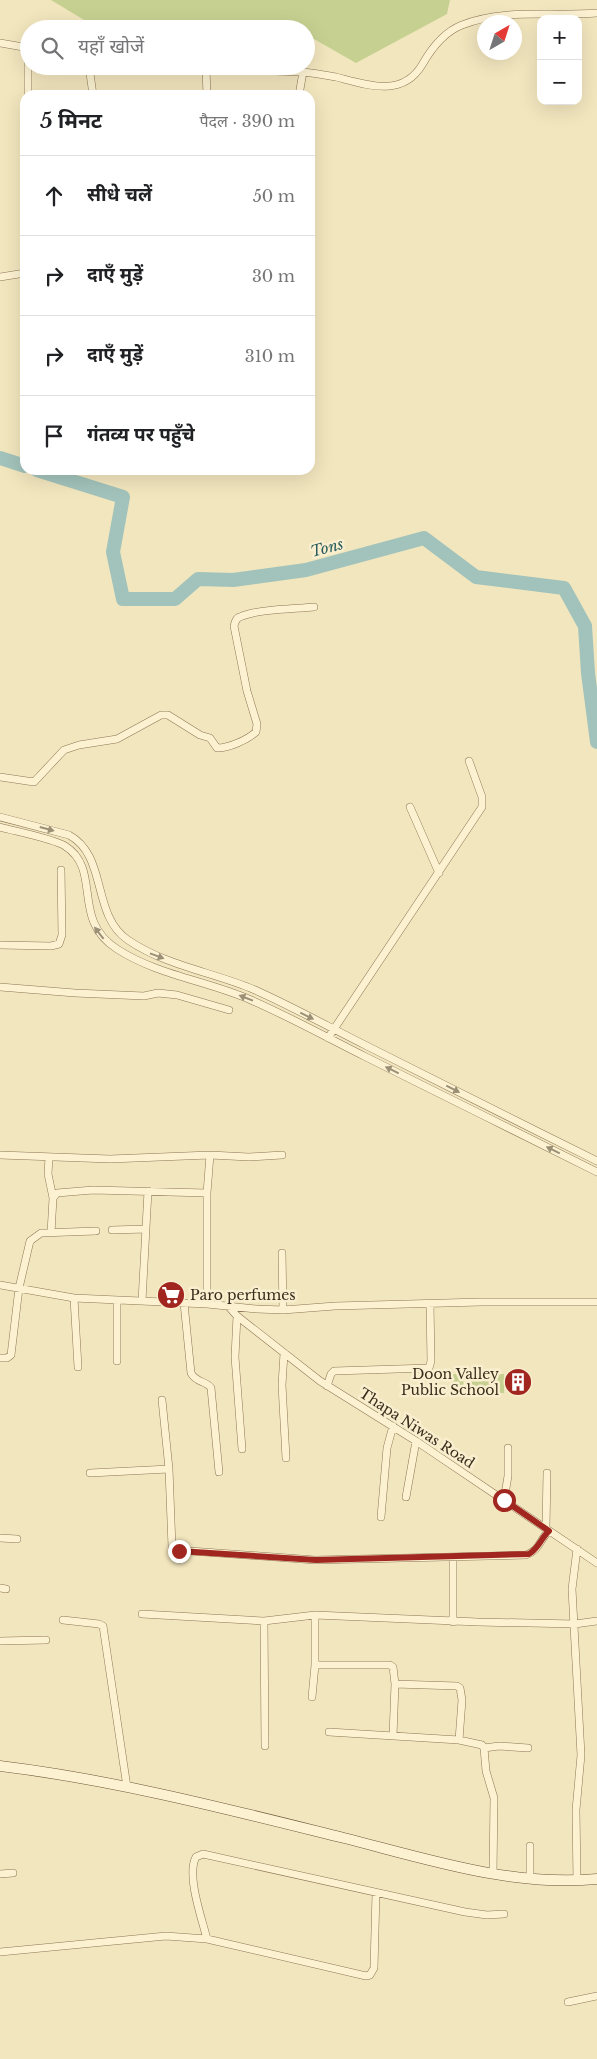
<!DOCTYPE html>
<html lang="hi">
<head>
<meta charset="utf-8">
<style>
  body { margin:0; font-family:"Libre Baskerville","Noto Sans Devanagari",serif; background:#f2f2f2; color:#202124 }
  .controls { position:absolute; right:15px; top:15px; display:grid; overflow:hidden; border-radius:10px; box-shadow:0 5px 20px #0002 }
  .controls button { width:45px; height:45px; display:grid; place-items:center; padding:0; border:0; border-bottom:1px solid #e0e0e0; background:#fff; color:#202124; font:25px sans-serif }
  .compass { position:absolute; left:477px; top:15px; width:45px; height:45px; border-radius:50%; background:#fff; box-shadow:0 5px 20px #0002; rotate:39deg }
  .stop { position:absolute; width:15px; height:15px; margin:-11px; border:4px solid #a1261f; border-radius:50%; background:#fff }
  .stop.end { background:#a1261f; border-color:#fff; box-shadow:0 1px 5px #0008 }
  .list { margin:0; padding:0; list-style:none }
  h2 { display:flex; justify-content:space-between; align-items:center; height:65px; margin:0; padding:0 20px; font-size:21px }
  h2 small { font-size:16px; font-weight:400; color:#757577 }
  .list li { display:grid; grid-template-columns:32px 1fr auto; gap:15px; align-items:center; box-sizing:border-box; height:80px; padding:0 20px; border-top:1px solid #e0e0e0 }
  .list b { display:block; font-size:19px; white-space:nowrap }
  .list em { font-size:16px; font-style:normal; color:#757577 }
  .icon { flex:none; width:28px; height:28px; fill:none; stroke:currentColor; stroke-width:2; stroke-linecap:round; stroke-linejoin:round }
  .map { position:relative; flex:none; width:597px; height:2059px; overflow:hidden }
  .search { position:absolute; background:#fff; box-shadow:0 5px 20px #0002; left:20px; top:20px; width:295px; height:55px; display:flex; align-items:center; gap:12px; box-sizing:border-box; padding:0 18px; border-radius:28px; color:#757577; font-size:19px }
  .panel { position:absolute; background:#fff; box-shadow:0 5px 20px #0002; left:20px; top:90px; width:295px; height:385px; border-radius:15px }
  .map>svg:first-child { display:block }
  .green { fill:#c6d191 }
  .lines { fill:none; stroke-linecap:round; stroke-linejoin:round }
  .river { stroke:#a2c3bb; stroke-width:14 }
  .street-casing { stroke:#8c7655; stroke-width:8 }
  .secondary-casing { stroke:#6e5638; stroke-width:11 }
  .street { stroke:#fcf2d2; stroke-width:7 }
  .secondary { stroke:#fcf2d2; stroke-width:10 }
  .oneway { fill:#9b8f76 }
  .route { stroke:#a1261f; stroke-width:6 }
  .labels { text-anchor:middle; stroke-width:5; stroke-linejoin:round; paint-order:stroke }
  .poi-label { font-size:14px; fill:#3a2c1b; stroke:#f9efcf; text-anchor:start }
  .street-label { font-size:14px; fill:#3a2c1b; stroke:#f9efcf }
  .water-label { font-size:15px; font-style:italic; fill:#295b5b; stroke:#f9efcf }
</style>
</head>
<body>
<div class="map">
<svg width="597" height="2059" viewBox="0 0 597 2059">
  <rect width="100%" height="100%" fill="#f2e6be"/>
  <path class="green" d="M51,0H450L447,14L356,63L314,39L306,38V29H99Z
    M452,1374H463L464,1395H453Z
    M504,1374V1393L469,1394L468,1375Z"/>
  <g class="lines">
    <path class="river" d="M0,458L25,466
      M37,470L123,497L113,552L123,599H175L198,579L233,580L306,570L424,538L476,577L564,588L585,626L588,673L597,742"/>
    <defs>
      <path id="street" d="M0,43L29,48
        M28,48V95
        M89,66L93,95
        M133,66L303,72C314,73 325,75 336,77C367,85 402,98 422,65C431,49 444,32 462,25C505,8 552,17 597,13
        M206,69L207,95
        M299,95L303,72
        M0,277L25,273
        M0,777L34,782L64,750L79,745L117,739L161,715H168L200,735L210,738L217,748C229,748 247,740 256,732L257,724L247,691L234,626C235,622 236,618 240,617C257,609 295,609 314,607
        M410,807L439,873
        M0,817L69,835C108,856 91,915 128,940C166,966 213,972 255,990C293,1007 329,1027 367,1046C443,1084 520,1123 597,1161
        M0,827C14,831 55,839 65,846C103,870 70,919 117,949C157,975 208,981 251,1000C290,1017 328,1038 366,1057C443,1095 520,1134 597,1172
        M0,945L51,946L59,944L62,935L61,870
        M0,987L75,993L144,996L158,993L177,995L229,1010
        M328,1038L482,807V797L469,761
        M0,1155L110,1159L210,1155L249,1157L282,1155
        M49,1157L48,1174L53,1198
        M112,1230L146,1229
        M51,1233L53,1198L57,1193L93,1190L207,1193
        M282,1253L283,1310
        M0,1285L74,1298L207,1304L257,1309L283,1310L335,1306L481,1302H597
        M74,1298L78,1367
        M142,1301L148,1191
        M184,1303L191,1373C196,1383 207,1381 211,1388L219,1472
        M207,1304V1193L210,1155
        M229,1307L237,1316L320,1381L416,1441L597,1563
        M237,1316L235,1357L242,1449
        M284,1353L282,1385L286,1458
        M0,1358H7L11,1355L19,1288L30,1241L41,1233L96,1231
        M117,1361V1300
        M327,1386L331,1374L334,1371L429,1368L431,1361L430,1304
        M162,1400L169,1469L172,1547L176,1550L315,1560L526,1555C539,1551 540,1539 549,1531
        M90,1473L169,1469
        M406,1497L416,1441
        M504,1500L508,1476V1448
        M381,1517L387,1448L393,1426
        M546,1528L547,1473
        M0,1538L17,1539
        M453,1558V1622
        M0,1588L6,1589
        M142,1614L264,1621L315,1615L478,1622L575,1624L597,1621
        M63,1620L99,1624L103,1626L127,1787
        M264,1621L265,1746
        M0,1641L46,1640
        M315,1665H390L393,1667L395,1684L393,1736
        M395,1684L457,1686L460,1688L462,1700L459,1740
        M312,1697L315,1665V1615
        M329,1732L459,1740L482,1745L484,1748L486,1771L494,1798L493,1874
        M484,1748L499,1746L528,1748
        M0,1874L13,1873
        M530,1879V1846
        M577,1881L576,1810L581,1755L572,1589L577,1549
        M207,1939C202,1919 186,1875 196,1857L203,1854L465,1912L487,1915L504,1914
        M0,1952L166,1936L207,1939L366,1976L370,1975L374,1968L376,1893
        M568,2002L597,1996"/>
      <path id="secondary" d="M0,1766C116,1780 231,1810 344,1838C427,1859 511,1887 597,1879"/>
    </defs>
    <use href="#street" class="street-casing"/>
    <use href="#secondary" class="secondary-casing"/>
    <use href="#street" class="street"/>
    <use href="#secondary" class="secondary"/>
  </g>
  <defs><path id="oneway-solid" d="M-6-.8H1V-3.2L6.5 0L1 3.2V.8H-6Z" transform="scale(1.25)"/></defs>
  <g class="oneway">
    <use href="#oneway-solid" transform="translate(47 829) rotate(15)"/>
    <use href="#oneway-solid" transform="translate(99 933) rotate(-128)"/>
    <use href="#oneway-solid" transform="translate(157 956) rotate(20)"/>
    <use href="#oneway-solid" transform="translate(246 998) rotate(-159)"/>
    <use href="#oneway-solid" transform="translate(307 1016) rotate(26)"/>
    <use href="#oneway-solid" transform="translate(392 1070) rotate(-154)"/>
    <use href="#oneway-solid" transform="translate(453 1089) rotate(27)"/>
    <use href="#oneway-solid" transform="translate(553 1150) rotate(-154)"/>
  </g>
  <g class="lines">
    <path class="route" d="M179,1551L316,1560L529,1554C539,1548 541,1538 549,1531L504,1500"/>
  </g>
  <defs>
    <symbol id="supermarket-disc" viewBox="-11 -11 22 22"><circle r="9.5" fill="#a1261f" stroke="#f9efcf"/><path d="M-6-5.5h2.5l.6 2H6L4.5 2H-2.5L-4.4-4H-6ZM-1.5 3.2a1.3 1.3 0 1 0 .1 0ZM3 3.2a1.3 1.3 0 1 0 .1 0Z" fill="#fff"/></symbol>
    <symbol id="building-disc" viewBox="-11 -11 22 22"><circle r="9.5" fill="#a1261f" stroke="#f9efcf"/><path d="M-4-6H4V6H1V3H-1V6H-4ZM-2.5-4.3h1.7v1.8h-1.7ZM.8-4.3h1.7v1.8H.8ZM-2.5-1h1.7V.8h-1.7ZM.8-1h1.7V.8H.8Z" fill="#fff"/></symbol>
  </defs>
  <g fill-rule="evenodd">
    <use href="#supermarket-disc" x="155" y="1279" width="32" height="32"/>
    <use href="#building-disc" x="502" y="1366" width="32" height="32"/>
  </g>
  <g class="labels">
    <g class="poi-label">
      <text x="190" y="1300">Paro perfumes</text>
      <text x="499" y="1379" text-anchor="end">Doon Valley<tspan x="499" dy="16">Public School</tspan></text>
    </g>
    <g class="street-label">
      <text transform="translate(417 1428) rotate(33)" y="5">Thapa Niwas Road</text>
    </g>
    <g class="water-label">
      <text transform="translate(327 548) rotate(-15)" y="5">Tons</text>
    </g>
  </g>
</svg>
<div class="controls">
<button>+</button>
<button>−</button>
</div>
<svg class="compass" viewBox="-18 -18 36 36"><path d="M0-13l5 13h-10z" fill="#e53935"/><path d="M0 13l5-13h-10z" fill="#757577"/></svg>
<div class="stop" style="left:504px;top:1500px"></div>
<div class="stop end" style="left:179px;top:1551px"></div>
<div class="search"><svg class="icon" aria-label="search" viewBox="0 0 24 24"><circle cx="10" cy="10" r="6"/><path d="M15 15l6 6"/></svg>यहाँ खोजें</div>
<section class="panel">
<h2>5 मिनट<small>पैदल · 390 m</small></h2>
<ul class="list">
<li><svg class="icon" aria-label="ahead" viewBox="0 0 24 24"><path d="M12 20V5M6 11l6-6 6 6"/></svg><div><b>सीधे चलें</b></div><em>50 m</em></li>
<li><svg class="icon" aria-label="right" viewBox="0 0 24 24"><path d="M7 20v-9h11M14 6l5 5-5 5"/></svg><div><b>दाएँ मुड़ें</b></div><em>30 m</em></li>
<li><svg class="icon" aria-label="right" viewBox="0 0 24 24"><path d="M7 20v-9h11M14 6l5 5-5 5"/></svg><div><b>दाएँ मुड़ें</b></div><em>310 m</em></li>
<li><svg class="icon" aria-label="arrive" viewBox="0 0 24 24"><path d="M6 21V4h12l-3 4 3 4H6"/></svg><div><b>गंतव्य पर पहुँचे</b></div></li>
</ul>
</section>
</div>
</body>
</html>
